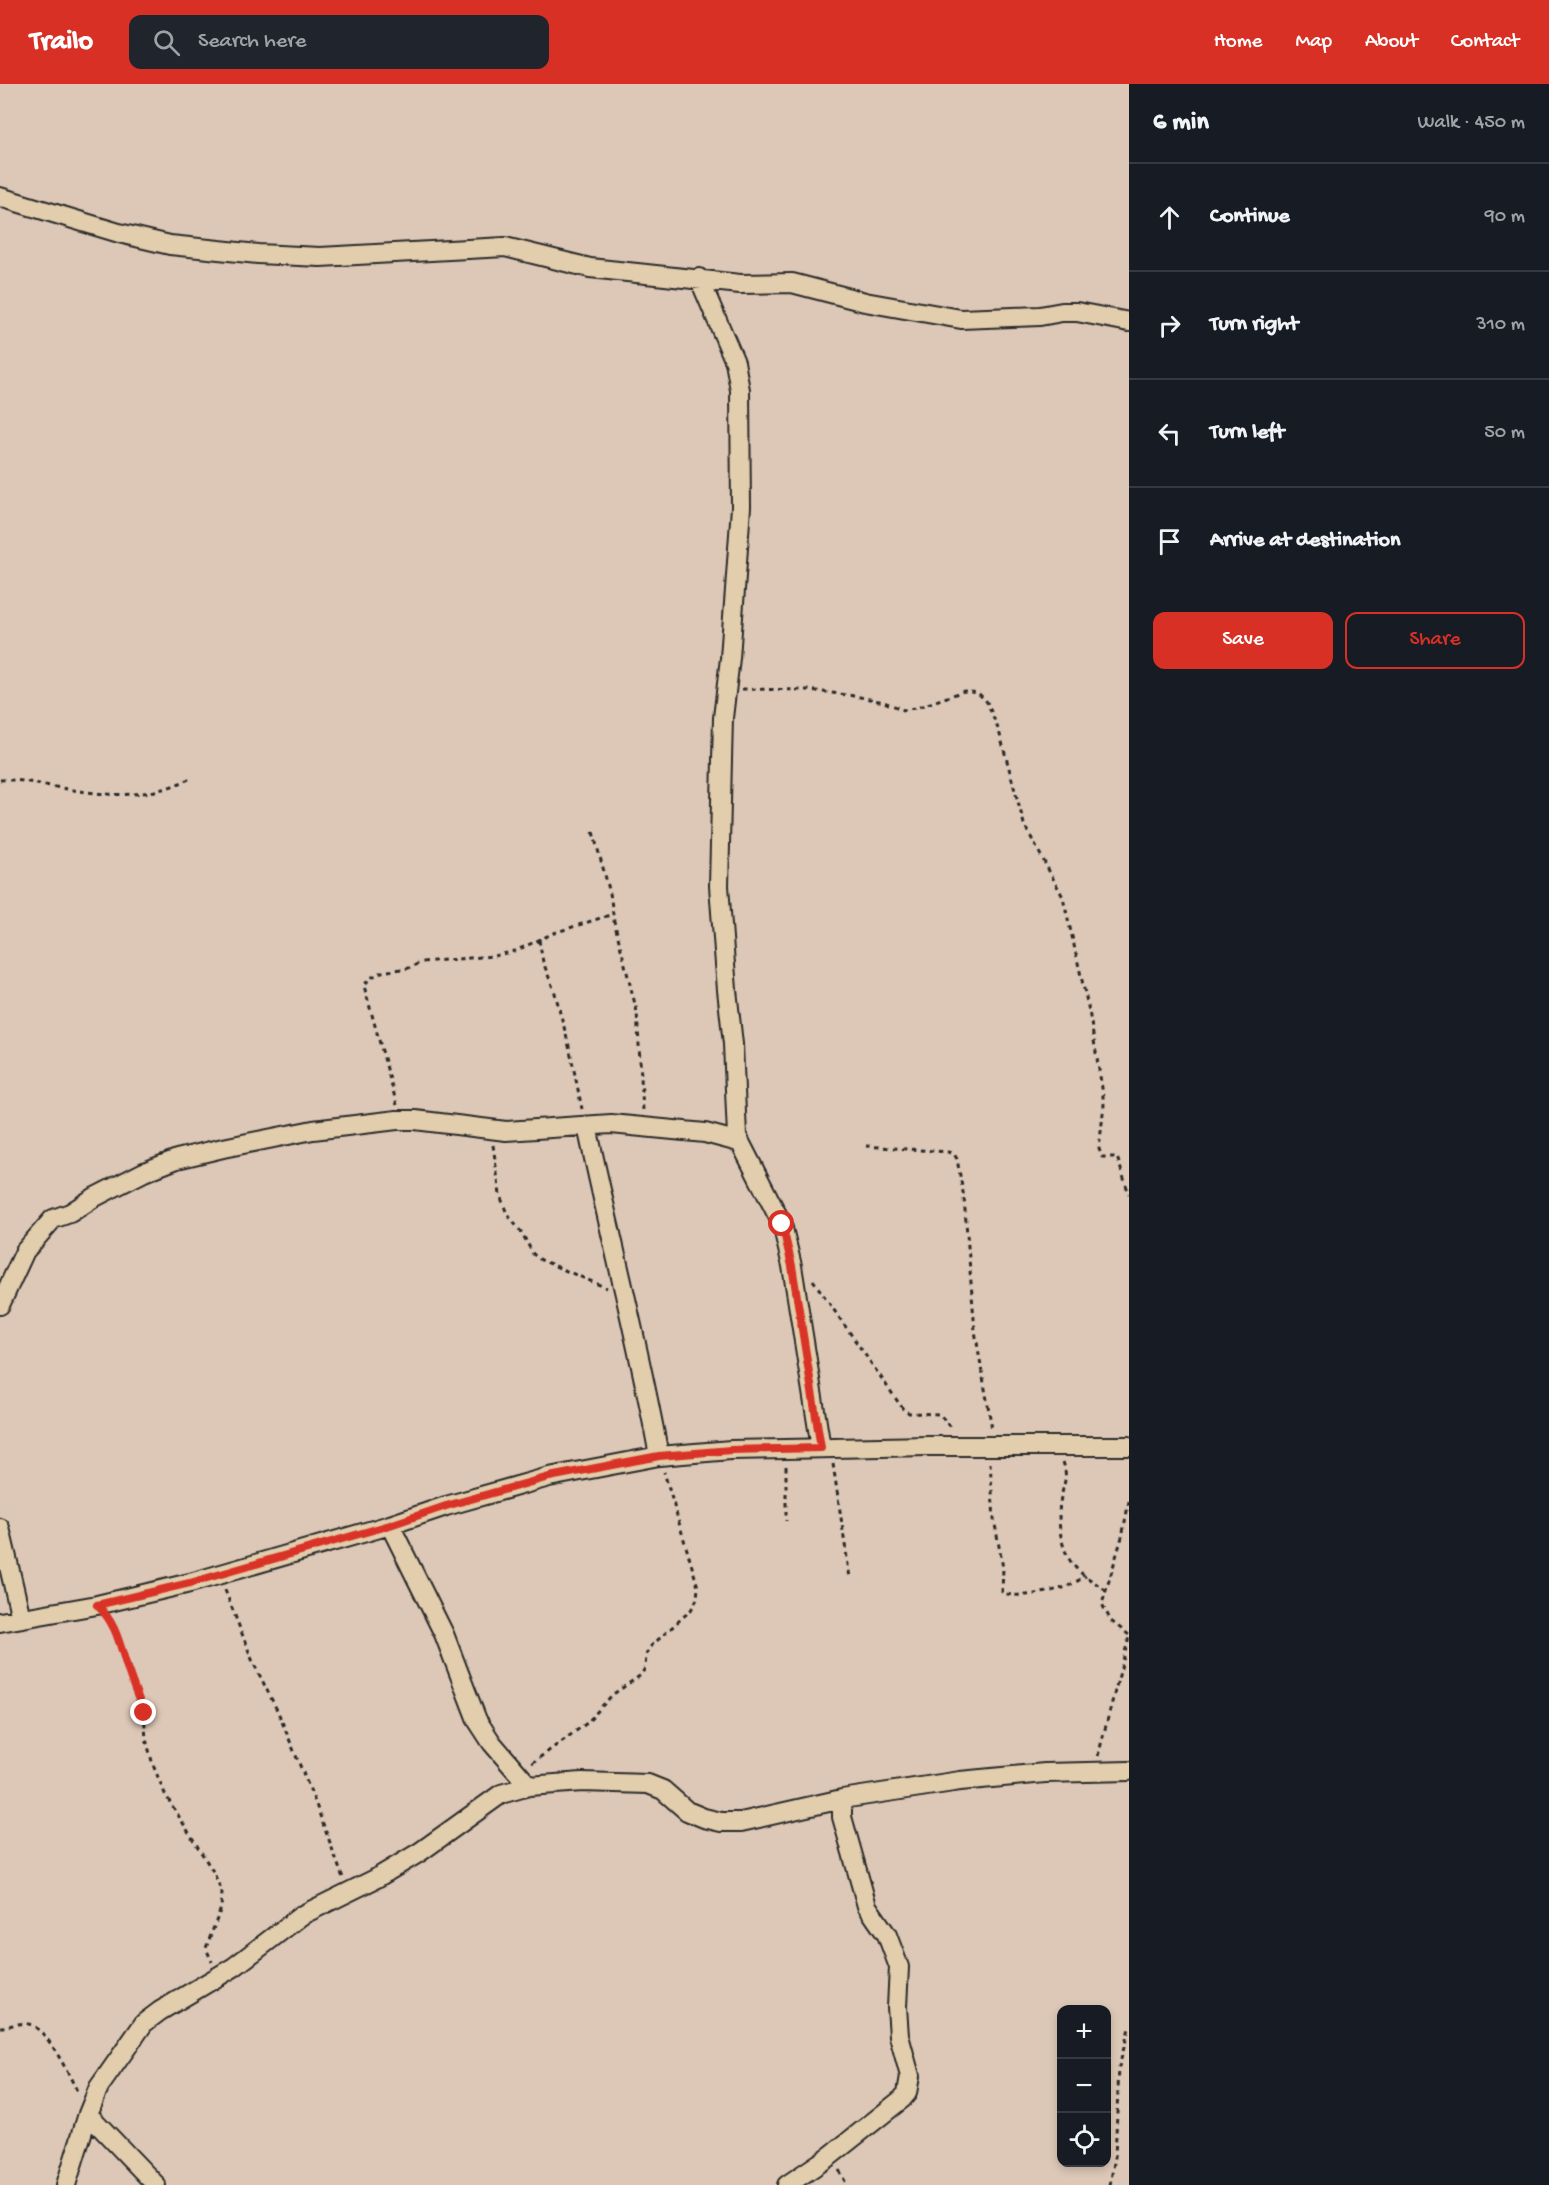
<!DOCTYPE html>
<html lang="en">
<head>
<meta charset="utf-8">
<style>
  body { margin:0; font-family:"Gochi Hand",sans-serif; background:#20242c; color:#f1f3f6 }
  .controls { position:absolute; right:18px; bottom:18px; display:grid; overflow:hidden; border-radius:12px; box-shadow:0 3px 9px #0003 }
  .controls button { width:54px; height:54px; display:grid; place-items:center; padding:0; border:0; border-bottom:2px solid #363941; background:#171b24; color:#f1f3f6; font:30px sans-serif }
  .stop { position:absolute; width:18px; height:18px; margin:-14px; border:4px solid #d93025; border-radius:50%; background:#fff }
  .stop.end { background:#d93025; border-color:#fff; box-shadow:0 2px 6px #0008 }
  .list { margin:0; padding:0; list-style:none }
  h2 { display:flex; justify-content:space-between; align-items:center; height:78px; margin:0; padding:0 24px; font-size:26px }
  h2 small { font-size:20px; font-weight:400; color:#9ea1a6 }
  .list li { display:grid; grid-template-columns:39px 1fr auto; gap:18px; align-items:center; box-sizing:border-box; height:108px; padding:0 24px; border-top:2px solid #363941 }
  .list b { display:block; font-size:22px; white-space:nowrap }
  .list em { font-size:20px; font-style:normal; color:#9ea1a6 }
  .actions { display:flex; gap:12px; padding:18px 24px }
  .actions a { flex:1; padding:14px 0; border:2px solid #d93025; border-radius:12px; text-align:center; font-size:21px; color:#d93025 }
  .actions .main { background:#d93025; color:#fff }
  .icon { flex:none; width:33px; height:33px; fill:none; stroke:currentColor; stroke-width:2; stroke-linecap:round; stroke-linejoin:round }
  .map { position:relative; flex:none; width:1129px; height:2101px; overflow:hidden }
  header { display:flex; align-items:center; gap:36px; box-sizing:border-box; height:84px; padding:0 30px; background:#d93025; color:#fff }
  header strong { font-size:28px }
  nav { display:flex; gap:33px; margin-inline-start:auto; font-size:21px }
  .search { width:420px; height:54px; background:#20242c; display:flex; align-items:center; gap:15px; box-sizing:border-box; padding:0 21px; border-radius:12px; color:#9ea1a6; font-size:22px }
  main { display:flex }
  aside { flex:1; background:#171b24 }
  .map>svg:first-child { display:block }
  .lines { fill:none; stroke-linecap:round; stroke-linejoin:round }
  .minor-casing { stroke:#2b2b2b; stroke-width:22 }
  .path { stroke:#2b2b2b; stroke-width:3; stroke-dasharray:4.5 4.5; stroke-linecap:butt }
  .minor { stroke:#e2cdac; stroke-width:18 }
  .route { stroke:#d93025; stroke-width:8 }
</style>
</head>
<body>
<header>
<strong>Trailo</strong>
<div class="search"><svg class="icon" aria-label="search" viewBox="0 0 24 24"><circle cx="10" cy="10" r="6"/><path d="M15 15l6 6"/></svg>Search here</div>
<nav><a>Home</a><a>Map</a><a>About</a><a>Contact</a></nav>
</header>
<main>
<div class="map">
<svg width="1129" height="2101" viewBox="0 0 1129 2101">
  <rect width="100%" height="100%" fill="#ddc8b7"/>
  <filter id="ink" filterUnits="userSpaceOnUse"><feTurbulence type="fractalNoise" baseFrequency=".0167" numOctaves="2"/><feDisplacementMap in="SourceGraphic" scale="12" xChannelSelector="R" yChannelSelector="G"/><feConvolveMatrix kernelMatrix="1 2 1 2 8 2 1 2 1" color-interpolation-filters="sRGB"/></filter>
  <g filter="url(#ink)">
    <g class="lines">
      <defs>
        <path id="minor" d="M0,113L119,149L170,161L258,170L320,173L505,163L590,184L740,200L792,199L865,218L961,235L1040,232L1062,228H1077L1129,238
          M699,194L735,278L740,306L741,423L730,574L723,634L719,802L727,906L733,960L737,1052L782,1140L792,1182L821,1364
          M587,1042C610,1152 639,1261 659,1372
          M0,1221L25,1167L53,1135L70,1129L95,1113L144,1088L177,1075L223,1064L313,1046L397,1036H415L506,1047L611,1040L705,1049L739,1058
          M390,1441L444,1550L477,1636L492,1659L529,1702
          M0,1444L21,1534
          M0,1538L97,1521L190,1499L390,1441L446,1422L549,1393L659,1372L731,1366L786,1365L928,1362H1129
          M88,2030L156,2101
          M66,2101L88,2030L99,2003L144,1939L160,1927L234,1883L302,1831L375,1795L420,1768L501,1710L529,1702L582,1698L648,1700L663,1706L687,1727L704,1734L721,1738H741L842,1715L960,1697L1045,1689L1129,1687
          M787,2101L830,2072L902,2015L907,2009L910,1992L899,1952L897,1923L899,1883L887,1851L867,1822L842,1733V1715"/>
      </defs>
      <use href="#minor" class="minor-casing"/>
      <path class="path" d="M742,605L808,606L855,612L884,618L904,626L919,623L964,607L978,609L987,618L999,647L1024,740L1063,813L1089,927L1102,1004L1104,1021L1099,1065L1102,1073H1117L1129,1110
        M0,696C18,695 33,699 50,702C100,711 142,718 189,695
        M593,748L610,809L614,837L637,928L643,1026
        M539,856L543,878L555,909L569,962L582,1025
        M397,1021L364,902L369,895L381,888L409,884L422,878L494,872L515,867L554,849L613,830
        M493,1061L500,1111L507,1130L522,1149L533,1170L541,1176L607,1204
        M866,1062L948,1068L954,1070L957,1075L964,1114L975,1247L992,1345
        M813,1196L903,1325L909,1329L939,1330L953,1345
        M1063,1378C1069,1394 1062,1404 1060,1419C1057,1439 1061,1468 1075,1483C1083,1492 1095,1498 1105,1506
        M990,1379L994,1435L1003,1484L1002,1508C1013,1515 1046,1509 1059,1505C1069,1503 1077,1497 1086,1492
        M833,1380L850,1494
        M786,1382V1437
        M1129,1417L1122,1453L1102,1520L1111,1537L1129,1551
        M225,1506L253,1578L278,1628L315,1718L343,1794
        M110,1536L118,1553L126,1582L144,1629L146,1655L153,1681L165,1710L214,1789L222,1809L221,1824L206,1864L212,1878
        M1098,1672L1129,1553
        M532,1679L587,1639L612,1611L641,1591L645,1584L646,1571L650,1563L691,1526L697,1515L698,1503L664,1388
        M0,1943C9,1943 19,1938 28,1940C47,1943 70,1993 78,2009
        M839,2086L847,2101
        M1110,2101L1115,2073L1119,1983L1129,1944"/>
      <use href="#minor" class="minor"/>
    </g>
  </g>
  <g class="lines" filter="url(#ink)">
    <path class="route" d="M144,1629C138,1613 131,1597 126,1580C119,1557 115,1538 97,1521L190,1499L390,1441L446,1422L549,1393L659,1372L731,1366L821,1364L792,1182L782,1140"/>
  </g>
</svg>
<div class="controls">
<button>+</button>
<button>−</button>
<button><svg class="icon" aria-label="locate" viewBox="0 0 24 24"><circle cx="12" cy="12" r="6"/><path d="M12 2v4M12 18v4M2 12h4M18 12h4"/></svg></button>
</div>
<div class="stop" style="left:782px;top:1140px"></div>
<div class="stop end" style="left:144px;top:1629px"></div>
</div>
<aside>
<h2>6 min<small>Walk · 450 m</small></h2>
<ul class="list">
<li><svg class="icon" aria-label="ahead" viewBox="0 0 24 24"><path d="M12 20V5M6 11l6-6 6 6"/></svg><div><b>Continue</b></div><em>90 m</em></li>
<li><svg class="icon" aria-label="right" viewBox="0 0 24 24"><path d="M7 20v-9h11M14 6l5 5-5 5"/></svg><div><b>Turn right</b></div><em>310 m</em></li>
<li><svg class="icon" aria-label="left" viewBox="0 0 24 24"><path d="M17 20v-9H6M10 6l-5 5 5 5"/></svg><div><b>Turn left</b></div><em>50 m</em></li>
<li><svg class="icon" aria-label="arrive" viewBox="0 0 24 24"><path d="M6 21V4h12l-3 4 3 4H6"/></svg><div><b>Arrive at destination</b></div></li>
</ul>
<div class="actions"><a class="main">Save</a><a>Share</a></div>
</aside>
</main>
</body>
</html>
